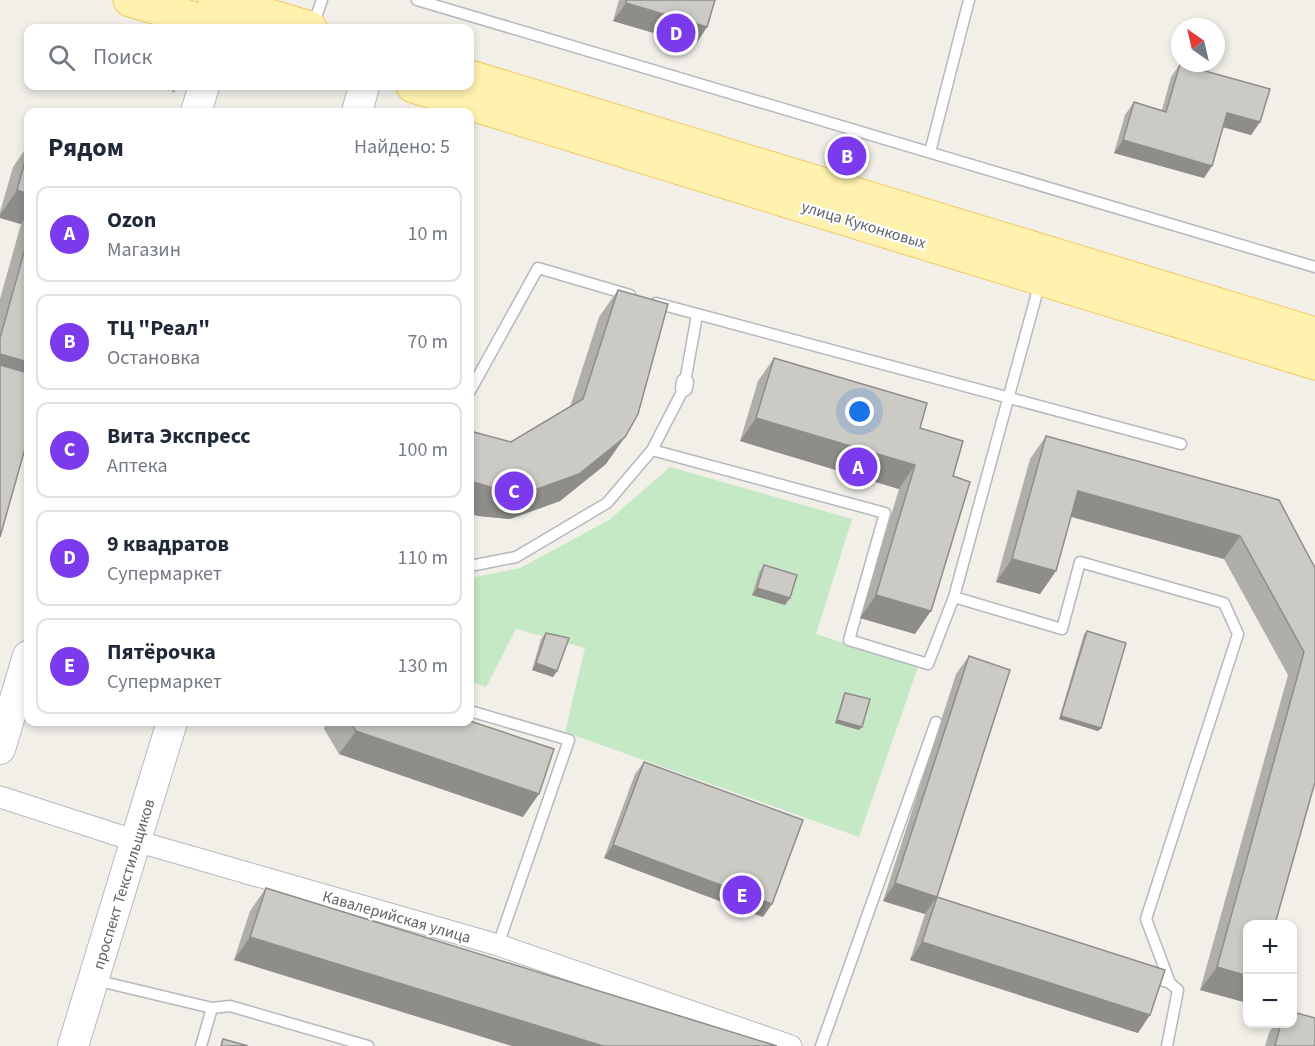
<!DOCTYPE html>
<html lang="ru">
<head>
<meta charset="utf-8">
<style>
  body { margin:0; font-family:"Source Sans 3",sans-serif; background:#f6f6f7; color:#1f2937 }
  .controls { position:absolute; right:18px; bottom:18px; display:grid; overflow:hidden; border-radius:12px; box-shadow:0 3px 9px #0003 }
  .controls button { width:54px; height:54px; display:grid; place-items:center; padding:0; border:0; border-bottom:2px solid #e0e1e3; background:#fff; color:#1f2937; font:30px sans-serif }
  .compass { position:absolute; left:1171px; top:18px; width:54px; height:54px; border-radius:50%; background:#fff; box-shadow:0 3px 9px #0003; rotate:326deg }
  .you { position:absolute; left:860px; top:412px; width:21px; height:21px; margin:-15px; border:4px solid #fff; border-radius:50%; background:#1a73e8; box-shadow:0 0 0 9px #1a73e833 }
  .badge { display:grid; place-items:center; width:39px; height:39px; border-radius:50%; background:#7c3aed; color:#fff; font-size:20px; font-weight:700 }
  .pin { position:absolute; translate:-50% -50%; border:3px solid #fff; box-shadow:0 2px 6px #0006 }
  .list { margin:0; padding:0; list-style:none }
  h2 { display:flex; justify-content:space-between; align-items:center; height:78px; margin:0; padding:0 24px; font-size:26px }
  h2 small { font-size:20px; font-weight:400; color:#747a83 }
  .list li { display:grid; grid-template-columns:39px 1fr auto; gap:18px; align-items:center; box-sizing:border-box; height:96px; margin:0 12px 12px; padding:0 12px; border:2px solid #e0e1e3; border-radius:12px }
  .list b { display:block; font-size:22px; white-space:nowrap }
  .list p { margin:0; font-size:20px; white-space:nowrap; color:#747a83 }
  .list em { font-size:20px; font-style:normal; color:#747a83 }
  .icon { flex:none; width:33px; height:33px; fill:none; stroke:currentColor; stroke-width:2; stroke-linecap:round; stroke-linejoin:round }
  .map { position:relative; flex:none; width:1315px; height:1046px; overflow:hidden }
  .search { position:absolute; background:#fff; box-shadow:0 3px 9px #0003; left:24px; top:24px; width:450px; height:66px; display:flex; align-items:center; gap:15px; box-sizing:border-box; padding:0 21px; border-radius:12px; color:#747a83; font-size:22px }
  .panel { position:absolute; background:#fff; box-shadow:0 3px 9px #0003; left:24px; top:108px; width:450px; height:618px; border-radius:12px }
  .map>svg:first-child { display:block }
  .green { fill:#c5e8c5 }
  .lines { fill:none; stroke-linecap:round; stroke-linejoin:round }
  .service-casing { stroke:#b5b8bc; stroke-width:13 }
  .pedestrian-casing { stroke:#b5b8bc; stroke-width:19 }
  .minor-casing { stroke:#b5b8bc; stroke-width:23 }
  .secondary-casing { stroke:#b6babf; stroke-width:32 }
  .primary-casing { stroke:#f2c960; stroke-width:35 }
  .path { stroke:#9cc7a9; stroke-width:4; stroke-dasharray:6 3; stroke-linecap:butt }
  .service { stroke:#fff; stroke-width:10 }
  .pedestrian { stroke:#fff; stroke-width:16 }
  .minor { stroke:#fff; stroke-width:21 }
  .secondary { stroke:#fff; stroke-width:30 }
  .primary { stroke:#fff2af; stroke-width:33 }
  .wall { fill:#afaea9 }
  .shaded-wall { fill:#8f8d8a }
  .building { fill:#cccac5; stroke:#8f8d8a; stroke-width:1.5 }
  .labels { text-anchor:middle; stroke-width:4.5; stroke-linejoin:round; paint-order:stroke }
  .street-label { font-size:16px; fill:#5f6368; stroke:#fff }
</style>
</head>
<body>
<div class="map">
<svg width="1315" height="1046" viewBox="0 0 1315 1046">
  <rect width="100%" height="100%" fill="#f1efe8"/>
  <path class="green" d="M670,467L852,519L816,634L918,667L859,837L565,732L585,648L516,629L486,687L470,681V578L520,568L609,520Z"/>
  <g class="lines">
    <defs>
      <path id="service" d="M417,0L1315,267
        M313,25L322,0
        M930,152L969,0
        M1040,282L954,597L1062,629L1080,562L1224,603L1238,634L1146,919L1170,983L1150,976
        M656,303L1181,444
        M685,382L697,315
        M470,391L538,268L630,295
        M652,450L684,388
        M470,566L516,557L607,503L652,450L885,513L849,640L928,664L954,597
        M470,711L569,740L498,945
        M95,980L212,1008L230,1006L368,1046
        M201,1046L212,1008
        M821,1046L936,722
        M1167,1046L1178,990L1170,983"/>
      <path id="pedestrian" d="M684,388L685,382"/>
      <path id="minor" d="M0,797L136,841L498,945L791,1046"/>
      <path id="secondary" d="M196,112L204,86
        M357,112L364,86
        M0,749L28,656
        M73,1046L172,722"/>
      <path id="primary" d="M130,0L225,28
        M215,0L310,28
        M470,77L1315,334
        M413,86L1315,363"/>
    </defs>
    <use href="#service" class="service-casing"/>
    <use href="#pedestrian" class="pedestrian-casing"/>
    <use href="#minor" class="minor-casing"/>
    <use href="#secondary" class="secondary-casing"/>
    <use href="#primary" class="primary-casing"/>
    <path class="path" d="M164,87L175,91"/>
    <use href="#service" class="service"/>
    <use href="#pedestrian" class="pedestrian"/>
    <use href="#minor" class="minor"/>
    <use href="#secondary" class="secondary"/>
    <use href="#primary" class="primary"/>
  </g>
  <path class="wall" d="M619,0H715L707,27L695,45L613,21Z
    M1180,64L1260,122L1251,135L1223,127L1204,178L1114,153L1125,115L1134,102L1162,110L1171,77Z
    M28,145V438L0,537V299L21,224L0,218V212L13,167Z
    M618,290L606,464L560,501L510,519L478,516L511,442L570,407L599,317Z
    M774,358L920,428L953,476L915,634L860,618L899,489L740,441L758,381Z
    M1046,436L1315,568V782L1248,924V997L1244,1002L1200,990L1288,675L1224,559L1071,517L1056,571L1040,594L996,582L1030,459Z
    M764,565L785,605L752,595L759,572Z
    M1087,631L1101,728L1098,731L1059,719L1084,634Z
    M546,633L557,671L553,677L532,670L541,639Z
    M969,656L937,897L1138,1033L910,960L925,914L883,901L956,674Z
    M845,693L859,730L835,723L843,696Z
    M326,722H470L523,817L339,754L324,729Z
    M644,762L763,917L604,858L635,774Z
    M266,888L777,1046L234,960L250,911Z
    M1275,1023H1293L1315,1046H1265L1269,1033Z"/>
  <path class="shaded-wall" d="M626,3L707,27L695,45L613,21Z
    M1227,113L1260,122L1251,135L1219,126Z
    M1123,140L1212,166L1204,178L1114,153Z
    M17,190L28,194V214L21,224L0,218V215Z
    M0,354L28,362V395L0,386Z
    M756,418L915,465L899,489L740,441Z
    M625,437L606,464L560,501L510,519L478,516L470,514V481Z
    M1078,491L1240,536L1224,559L1062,514Z
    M1012,559L1056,571L1040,594L996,582Z
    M757,588L790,598L785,605L752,595Z
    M876,595L931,611L915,634L860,618Z
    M536,663L557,671L553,677L532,670Z
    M1061,716L1101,728L1098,731L1059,719Z
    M837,720L862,727L859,730L835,723Z
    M356,731L539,794L523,817L339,754Z
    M613,845L772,904L763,917L604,858Z
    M895,883L937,897L925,914L883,901Z
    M250,937L603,1046H512L234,960Z
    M922,942L1150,1015L1138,1033L910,960Z
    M1217,967L1248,976V997L1244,1002L1200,990Z"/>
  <path class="building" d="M626,0H715L707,27L626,3Z
    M1180,64L1270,89L1260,122L1227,113L1212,166L1123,140L1134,102L1166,112Z
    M28,151V194L17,190Z
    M28,238V362L0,354V338Z
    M618,290L668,304L638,414L625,437L579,474L529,492L497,489L470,481V431L511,442L583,399Z
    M774,358L927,403L920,428L963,441L953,476L970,482L931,611L876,595L915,465L756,418Z
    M0,365L28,373V438L0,537Z
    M1046,436L1279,500L1315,568V782L1275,924H1248V976L1217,967L1304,652L1240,536L1078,491L1056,571L1012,559Z
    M764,565L797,575L790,598L757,588Z
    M1087,631L1126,643L1101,728L1061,716Z
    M546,633L569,638L557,671L536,663Z
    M969,656L1010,670L937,897L1165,970L1150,1015L922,942L937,897L895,883Z
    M845,693L870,699L862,727L837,720Z
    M470,721L554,749L539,794L356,731L350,722Z
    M644,762L803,820L772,904L613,845Z
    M266,888L777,1046H603L250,937Z
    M1293,1012L1315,1018V1046H1275L1281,1023H1293Z
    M223,1039L248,1046H221Z"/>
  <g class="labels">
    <g class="street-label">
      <text transform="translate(864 224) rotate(17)" y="6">улица Куконковых</text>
      <text transform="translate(123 884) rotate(-73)" y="6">проспект Текстильщиков</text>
      <text transform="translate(397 916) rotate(16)" y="6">Кавалерийская улица</text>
    </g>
  </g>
</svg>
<div class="controls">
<button>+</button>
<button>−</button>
</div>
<svg class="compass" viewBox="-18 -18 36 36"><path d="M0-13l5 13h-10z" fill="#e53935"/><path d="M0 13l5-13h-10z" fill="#747a83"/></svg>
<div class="you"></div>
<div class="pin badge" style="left:858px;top:467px">A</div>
<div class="pin badge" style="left:847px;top:156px">B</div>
<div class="pin badge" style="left:514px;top:491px">C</div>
<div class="pin badge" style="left:676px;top:33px">D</div>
<div class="pin badge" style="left:742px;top:895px">E</div>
<div class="search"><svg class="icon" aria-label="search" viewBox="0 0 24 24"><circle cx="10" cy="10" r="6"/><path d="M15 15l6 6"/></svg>Поиск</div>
<section class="panel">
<h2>Рядом<small>Найдено: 5</small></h2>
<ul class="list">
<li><span class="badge">A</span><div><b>Ozon</b><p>Магазин</p></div><em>10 m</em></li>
<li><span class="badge">B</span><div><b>ТЦ &quot;Реал&quot;</b><p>Остановка</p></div><em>70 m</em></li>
<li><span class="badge">C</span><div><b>Вита Экспресс</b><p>Аптека</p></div><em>100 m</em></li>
<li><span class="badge">D</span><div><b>9 квадратов</b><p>Супермаркет</p></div><em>110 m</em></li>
<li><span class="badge">E</span><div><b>Пятёрочка</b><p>Супермаркет</p></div><em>130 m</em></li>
</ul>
</section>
</div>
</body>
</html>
